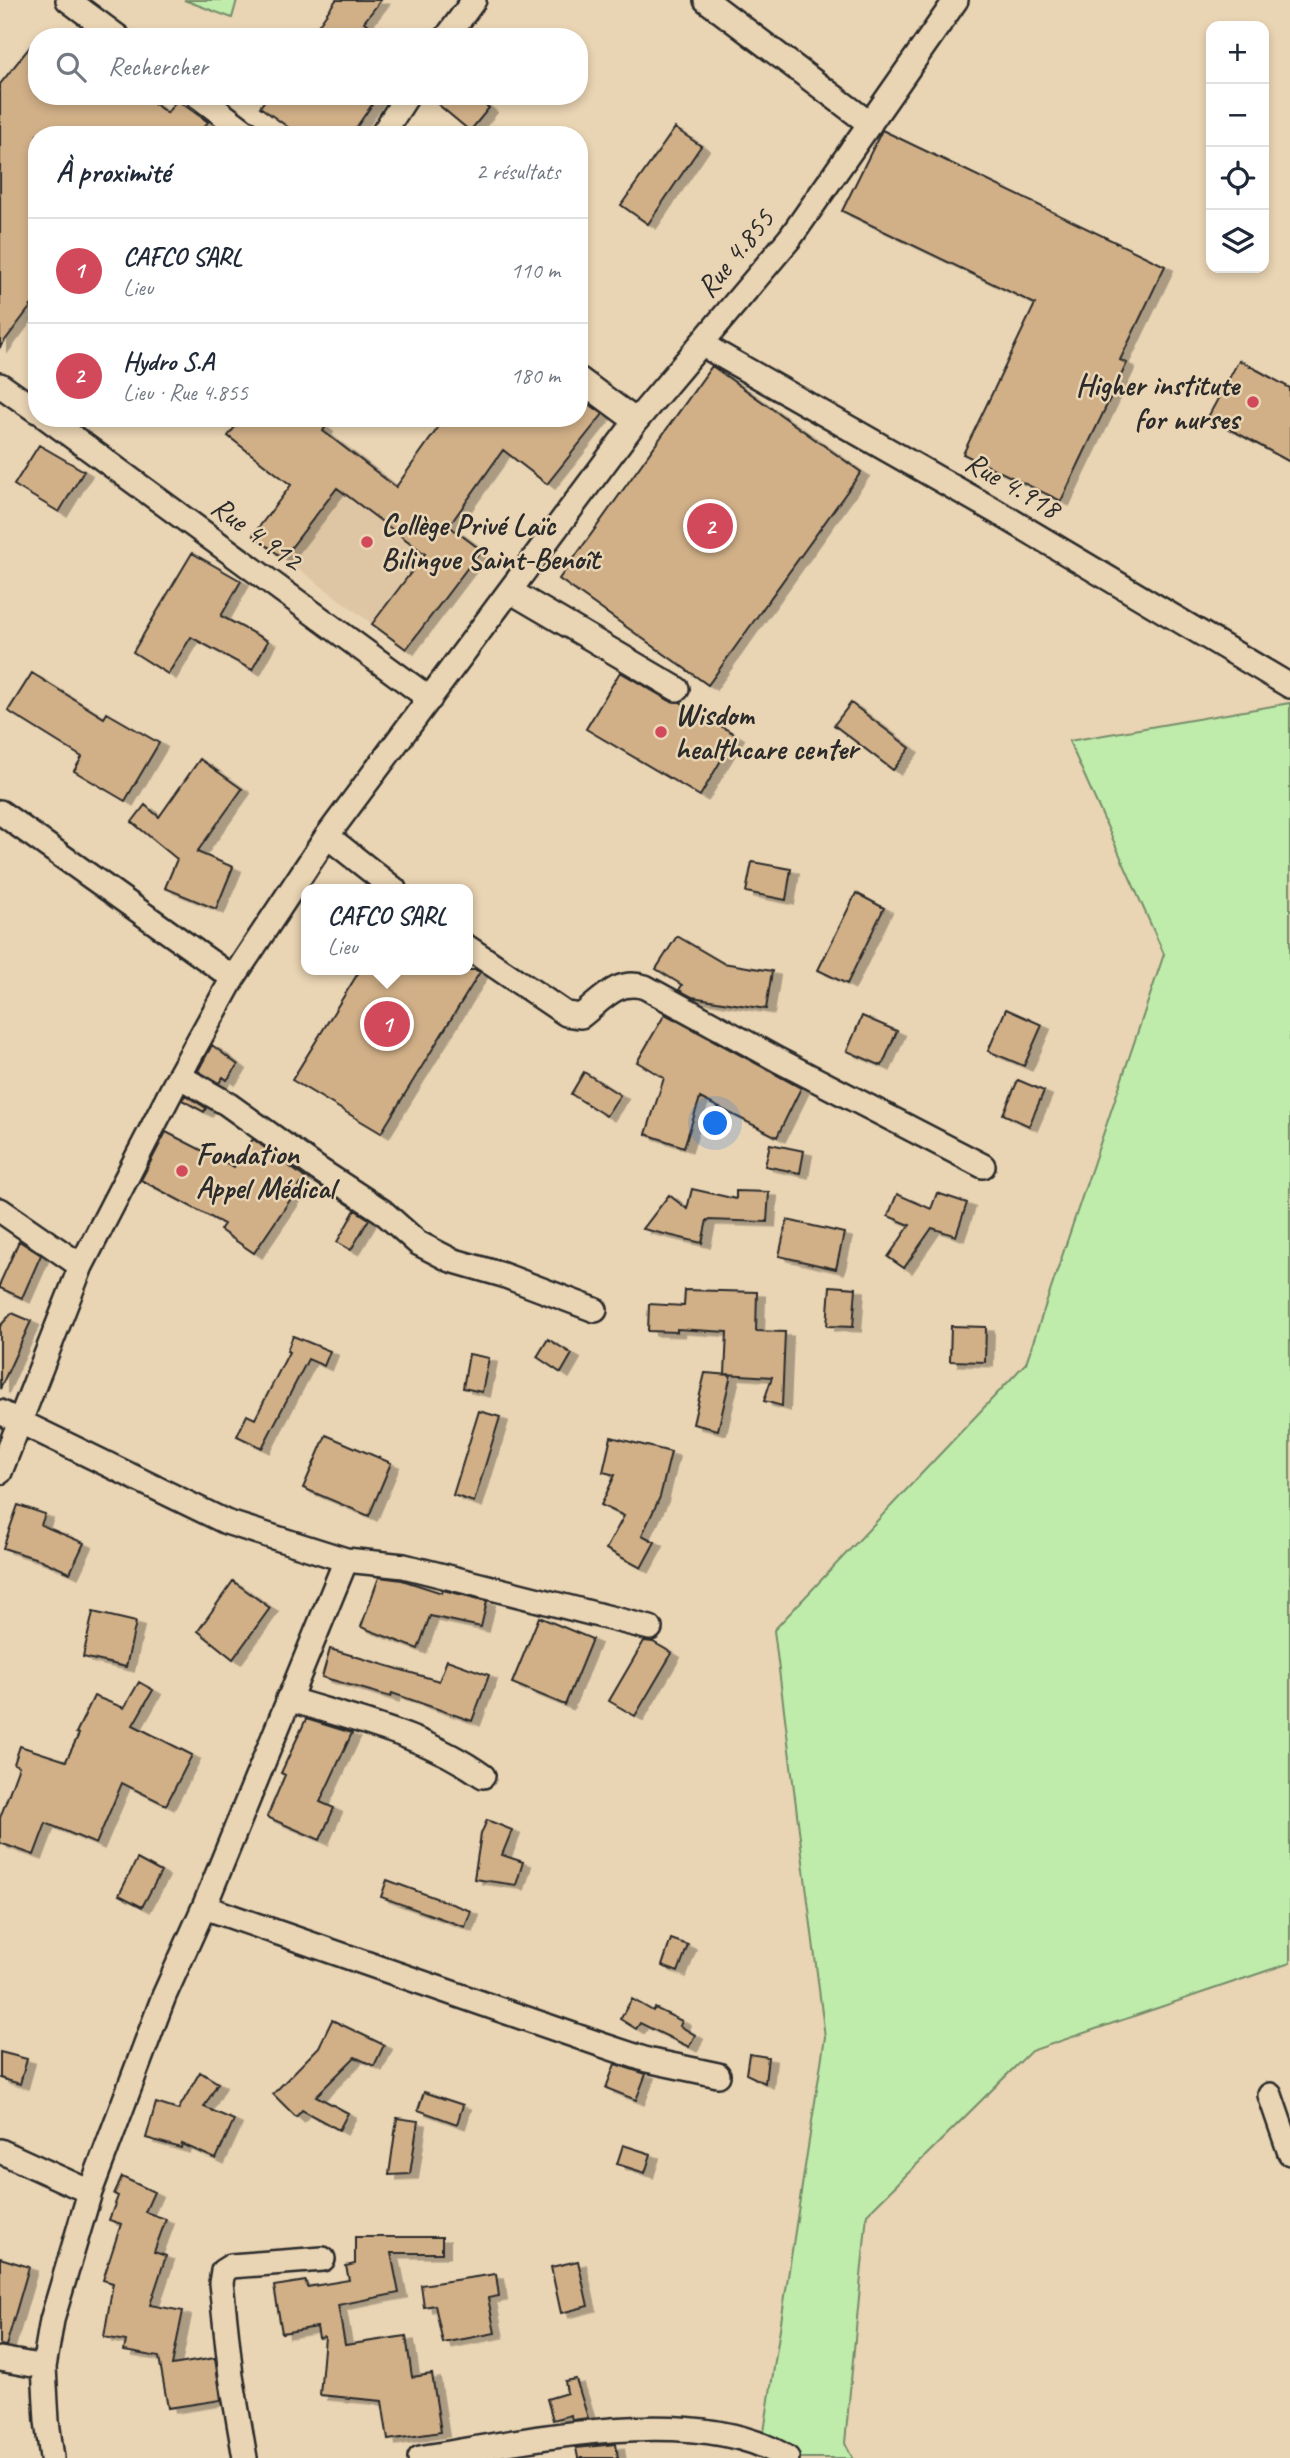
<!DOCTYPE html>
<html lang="fr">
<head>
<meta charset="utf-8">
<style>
  body { margin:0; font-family:Caveat,sans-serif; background:#f6f6f7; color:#1f2937 }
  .controls { position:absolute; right:21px; top:21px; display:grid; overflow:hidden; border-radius:14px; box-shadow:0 4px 10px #0003 }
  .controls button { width:63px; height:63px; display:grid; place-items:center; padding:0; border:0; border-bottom:2px solid #e0e1e3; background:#fff; color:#1f2937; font:35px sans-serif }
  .you { position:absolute; left:716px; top:1124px; width:24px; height:24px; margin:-18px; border:5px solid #fff; border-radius:50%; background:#1a73e8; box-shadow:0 0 0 10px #1a73e833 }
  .badge { display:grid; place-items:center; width:46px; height:46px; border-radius:50%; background:#d1495b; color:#fff; font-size:23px; font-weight:700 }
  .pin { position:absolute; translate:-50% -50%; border:4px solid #fff; box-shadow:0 2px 7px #0006 }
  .popup { position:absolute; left:301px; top:884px; width:172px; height:91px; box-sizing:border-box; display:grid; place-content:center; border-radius:14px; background:#fff; filter:drop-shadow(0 2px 5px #0005); font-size:23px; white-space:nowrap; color:#747a83 }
  .popup b { font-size:26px; color:#1f2937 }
  .popup::after { content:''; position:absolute; left:50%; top:100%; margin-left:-14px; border:14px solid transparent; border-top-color:#fff }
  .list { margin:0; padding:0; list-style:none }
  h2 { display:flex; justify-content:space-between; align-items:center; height:91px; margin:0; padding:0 28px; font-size:30px }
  h2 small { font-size:23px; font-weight:400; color:#747a83 }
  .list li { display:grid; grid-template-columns:46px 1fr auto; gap:21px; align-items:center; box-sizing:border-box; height:105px; padding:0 28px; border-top:2px solid #e0e1e3 }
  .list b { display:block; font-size:26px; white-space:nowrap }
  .list p { margin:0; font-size:23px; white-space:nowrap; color:#747a83 }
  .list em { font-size:23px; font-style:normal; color:#747a83 }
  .icon { flex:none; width:38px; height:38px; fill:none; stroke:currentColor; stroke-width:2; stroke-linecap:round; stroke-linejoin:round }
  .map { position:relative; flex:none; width:1290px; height:2458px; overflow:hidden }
  .search { position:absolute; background:#fff; box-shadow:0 4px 10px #0003; left:28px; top:28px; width:560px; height:77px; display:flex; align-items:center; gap:18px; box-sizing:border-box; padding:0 24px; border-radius:28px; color:#747a83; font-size:26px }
  .panel { position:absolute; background:#fff; box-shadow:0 4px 10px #0003; left:28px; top:126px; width:560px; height:301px; border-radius:28px }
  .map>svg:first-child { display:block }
  .built { fill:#dec6a4 }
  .green { fill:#bfecaa; stroke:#758c6a; stroke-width:2 }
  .building { fill:#d1b088; stroke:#2b2b2b; stroke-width:2; filter:url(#shadow) }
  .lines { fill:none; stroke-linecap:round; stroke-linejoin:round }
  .minor-casing { stroke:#2b2b2b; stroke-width:28 }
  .minor { stroke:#e9d4b3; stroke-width:23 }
  .poi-dot { fill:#d1495b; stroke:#e9d4b3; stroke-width:2.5 }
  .labels { text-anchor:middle; stroke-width:5; stroke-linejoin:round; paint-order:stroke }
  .street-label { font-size:30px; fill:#2b2b2b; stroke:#e9d4b3 }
  .poi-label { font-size:30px; font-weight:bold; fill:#2b2b2b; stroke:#e9d4b3; text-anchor:start }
</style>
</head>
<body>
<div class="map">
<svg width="1290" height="2458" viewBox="0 0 1290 2458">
  <defs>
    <filter id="shadow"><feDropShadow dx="8" dy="4.5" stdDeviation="0" flood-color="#0004"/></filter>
  </defs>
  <rect width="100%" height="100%" fill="#e9d4b3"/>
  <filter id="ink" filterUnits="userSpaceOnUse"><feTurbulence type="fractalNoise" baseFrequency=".0143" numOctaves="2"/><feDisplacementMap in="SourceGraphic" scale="14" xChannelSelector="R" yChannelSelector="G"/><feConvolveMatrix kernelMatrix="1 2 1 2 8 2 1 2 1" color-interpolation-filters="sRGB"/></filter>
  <g filter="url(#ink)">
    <path class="built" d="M328,436L481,550L406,649L253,535Z"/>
    <path class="green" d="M184,0H237L232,18Z
      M1290,703V1963L1031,2051L867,2214L845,2443L853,2458H760L825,2037L774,1630L1026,1363L1164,954L1069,741Z"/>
    <path class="building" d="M336,0H381L364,22L385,37H310Z
      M37,38V96H144L167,113L177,100L208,122L198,135H37V298L0,347V84Z
      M268,96H378L351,135H299L260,107Z
      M428,96H474L489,108L470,131Z
      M675,128L701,146L648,224L621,205Z
      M882,130L1165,266L1120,360L1127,363L1061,501L963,454L1035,304L842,211Z
      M1239,360L1290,388V462L1208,417Z
      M712,366L861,472L708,685L559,579Z
      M579,397L603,414L547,484L503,450L449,526L481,550L406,649L372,624L425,554L337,488L283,558L253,535L291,485L228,436L242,418H312L325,428L323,431L396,487L445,418H579Z
      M39,445L84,471L59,512L14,485Z
      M192,553L241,581L221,616L268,641L252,670L191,637L168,674L133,652Z
      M620,672L670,701L680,702L736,735L700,796L586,729Z
      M32,673L104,718L107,713L159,743L125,801L74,771L82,757L8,711Z
      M851,703L910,748L893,770L834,725Z
      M200,759L242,789L197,852L233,867L216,909L165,888L177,859L132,822L145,805L159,817Z
      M752,862L791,869L786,900L746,892Z
      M856,893L884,908L847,984L818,970Z
      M677,936L723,963L772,971L766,1009L692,997L679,990L682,985L656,969Z
      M360,970H476L480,972L381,1133L292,1080Z
      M1006,1009L1042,1025L1024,1066L988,1051Z
      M665,1014L801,1088L777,1137L700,1098L684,1147L646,1134L664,1078L637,1062Z
      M862,1016L897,1031L882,1066L847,1051Z
      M212,1045L238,1065L227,1080L223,1077L219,1083L198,1071Z
      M584,1072L620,1095L606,1116L571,1094Z
      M1018,1080L1044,1091L1029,1126L1003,1114Z
      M185,1095L206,1108L204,1112L182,1100Z
      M166,1132L234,1167L253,1139L305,1178L254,1253L220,1230L224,1224L141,1180Z
      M770,1144L804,1151L800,1173L765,1166Z
      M692,1189L736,1199V1191L769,1192L767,1222L707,1220L702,1243L643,1229L669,1195L687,1209Z
      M937,1193L967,1203L956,1236L932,1228L904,1268L888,1257L910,1225L888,1216L897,1194L931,1209Z
      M355,1210L369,1219L351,1250L337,1242Z
      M787,1220L844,1233L836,1269L779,1256Z
      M19,1241L41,1255L22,1298L0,1288V1283Z
      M830,1286L856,1288L853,1327L827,1326Z
      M685,1290L757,1292L756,1331L785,1332L782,1406L764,1401L772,1377L725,1374L727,1332L677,1329V1332L648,1331L649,1304L684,1306Z
      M12,1313L31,1321L0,1389V1326Z
      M951,1326L986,1327L985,1362L950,1361Z
      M293,1336L330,1351L324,1366L308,1359L262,1448L237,1436L247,1415L255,1419L289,1352L287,1351Z
      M548,1339L572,1354L561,1373L537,1357Z
      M469,1354L489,1358L482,1392L463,1388Z
      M705,1373L731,1375L718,1430L693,1424Z
      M479,1411L500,1417L474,1502L453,1495Z
      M326,1435L391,1463L369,1516L303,1488Z
      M611,1437L671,1452L660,1497L642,1535L655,1542L641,1568L606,1549L624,1516L601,1505L615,1475L603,1472Z
      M18,1505L45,1514L41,1525L84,1543L70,1573L41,1560L3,1548Z
      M379,1577L402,1580L442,1593L443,1590L487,1601L481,1627L430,1616L418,1649L361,1627Z
      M233,1581L270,1608L233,1659L198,1631Z
      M93,1612L136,1622L126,1667L83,1657Z
      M539,1617L592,1639L565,1705L512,1683Z
      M644,1641L653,1642L672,1653L635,1716L609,1701Z
      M330,1649L439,1681L447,1660L489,1675L472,1721L392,1693L391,1697L322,1677Z
      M139,1682L153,1690L133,1725L192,1755L166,1805L122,1783L96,1844L46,1823L34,1855L0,1843V1818L19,1766L14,1764L20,1746L66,1761L79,1734L76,1733L94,1696L124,1708Z
      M306,1719L352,1733L320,1802L334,1808L320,1840L267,1817L285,1775L281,1773Z
      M487,1820L512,1830L502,1855L523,1862L516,1885L474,1879L481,1834Z
      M137,1859L161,1872L142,1907L119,1895Z
      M387,1880L471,1911L465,1927L381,1897Z
      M671,1939L688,1945L678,1972L662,1966Z
      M632,1999L653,2011L655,2008L682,2021L680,2026L695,2035L689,2047L640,2023L636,2029L620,2019Z
      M332,2020L384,2045L374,2066L355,2057L316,2096L348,2113L339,2130L302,2110L296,2117L273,2094L319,2047Z
      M0,2052L27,2059L20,2084L0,2078Z
      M749,2054L768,2057L765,2083L746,2074Z
      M615,2064L646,2074L636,2100L606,2088Z
      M200,2072L218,2083L204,2107L234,2120L216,2159L182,2144L181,2148L146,2138L156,2103L178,2110Z
      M424,2092L463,2105L457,2124L418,2110Z
      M397,2118L418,2121L410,2174L389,2175Z
      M623,2145L651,2154L645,2173L617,2164Z
      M122,2177L154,2192L145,2212L166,2219L154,2252L166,2256L150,2305L183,2311L172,2365L215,2358L221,2400L168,2408L159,2357L124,2351L126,2341L104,2337L113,2283L103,2280L121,2224L109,2220L118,2196L114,2194Z
      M355,2237H442V2253H391L399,2293L338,2305L345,2345L406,2336L412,2377L432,2374L441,2432L388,2440L382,2401L320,2395L325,2337L319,2338L317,2327L282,2333L274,2286L306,2281L307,2287L349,2280L346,2266L355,2264Z
      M0,2258L29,2267L6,2346L0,2345Z
      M578,2261L588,2306L561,2313L551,2267Z
      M496,2274L499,2296L488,2298L495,2333L443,2343L435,2305L424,2307L421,2285Z
      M576,2379L588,2418L572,2420L571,2415L553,2420L547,2399L567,2393L565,2381Z
      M616,2444L618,2458H578L576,2448Z"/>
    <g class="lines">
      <defs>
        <path id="minor" d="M68,0L118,37
          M706,0L870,124
          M447,37L474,0
          M198,96L250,135
          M382,135L407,96
          M701,344L997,512L1290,686
          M579,379L636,421
          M0,385L37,411
          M47,418L430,699
          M510,591L677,689
          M0,812L233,978
          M327,836L394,889
          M467,947L566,1014L581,1016C602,1000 617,978 645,987L778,1060L983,1166
          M179,1076L226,1103L318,1169L382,1211L418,1243L451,1260L503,1275L595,1310
          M0,1210L81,1266
          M0,1412L226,1522L346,1560L404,1566L650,1628
          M0,1472L81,1266L179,1076L233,978L327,836L636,421L790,238L956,0
          M288,1699C355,1720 426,1735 483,1776
          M204,1907L602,2045L647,2060L718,2075
          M1270,2095L1290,2153
          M0,2151L90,2192
          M0,2359L44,2367
          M52,2458L47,2421L44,2367L52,2320L90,2192L164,1996L204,1907L346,1560
          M245,2458L231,2376L221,2283L223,2271L231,2266L323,2259
          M420,2458C521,2442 697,2400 787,2458"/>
      </defs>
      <use href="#minor" class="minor-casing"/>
      <use href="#minor" class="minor"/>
    </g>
  </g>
  <g class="poi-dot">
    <circle cx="1253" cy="402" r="7"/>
    <circle cx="367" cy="542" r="7"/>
    <circle cx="661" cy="732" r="7"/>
    <circle cx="182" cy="1171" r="7"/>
  </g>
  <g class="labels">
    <g class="street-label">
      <text transform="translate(735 253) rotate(-51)" y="10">Rue 4.855</text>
      <text transform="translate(1013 485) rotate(30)" y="10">Rue 4.918</text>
      <text transform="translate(257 533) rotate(36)" y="10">Rue 4.912</text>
    </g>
    <g class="poi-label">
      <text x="1239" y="395" text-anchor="end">Higher institute<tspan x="1239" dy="34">for nurses</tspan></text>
      <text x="381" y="535">Collège Privé Laïc<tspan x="381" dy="34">Bilingue Saint-Benoît</tspan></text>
      <text x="675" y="725">Wisdom<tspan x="675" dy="34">healthcare center</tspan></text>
      <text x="196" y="1164">Fondation<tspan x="196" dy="34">Appel Médical</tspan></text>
    </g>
  </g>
</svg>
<div class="controls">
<button>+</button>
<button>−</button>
<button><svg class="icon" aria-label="locate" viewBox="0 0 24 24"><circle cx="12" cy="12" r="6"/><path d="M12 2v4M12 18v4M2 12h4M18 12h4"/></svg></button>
<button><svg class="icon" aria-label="layers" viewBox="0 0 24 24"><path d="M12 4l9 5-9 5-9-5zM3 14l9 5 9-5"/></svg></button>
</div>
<div class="you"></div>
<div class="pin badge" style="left:387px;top:1024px">1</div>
<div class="popup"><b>CAFCO SARL</b>Lieu</div>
<div class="pin badge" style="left:710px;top:526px">2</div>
<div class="search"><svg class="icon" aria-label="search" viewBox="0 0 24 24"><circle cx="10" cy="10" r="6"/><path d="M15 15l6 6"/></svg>Rechercher</div>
<section class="panel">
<h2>À proximité<small>2 résultats</small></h2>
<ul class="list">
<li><span class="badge">1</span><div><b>CAFCO SARL</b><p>Lieu</p></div><em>110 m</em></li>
<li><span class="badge">2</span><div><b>Hydro S.A</b><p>Lieu · Rue 4.855</p></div><em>180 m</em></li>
</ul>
</section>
</div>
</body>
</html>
